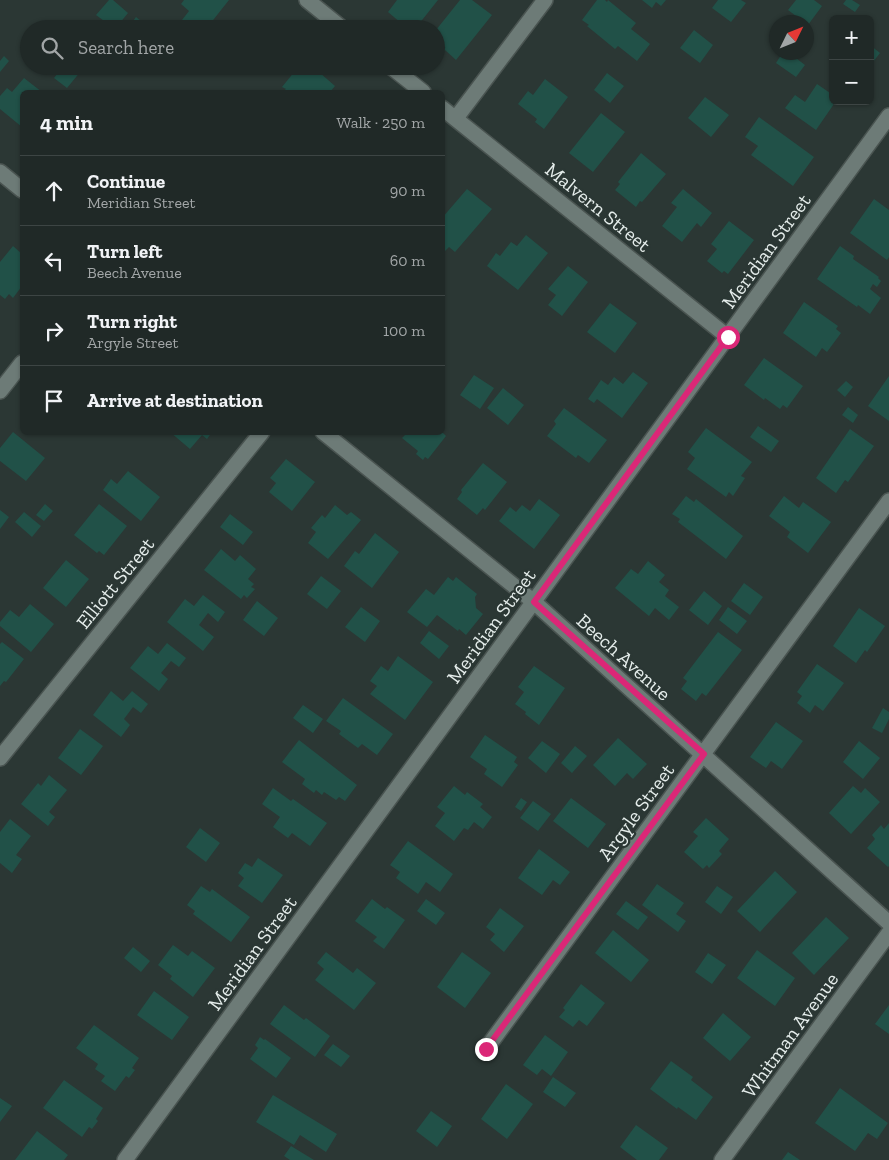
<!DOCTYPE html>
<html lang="en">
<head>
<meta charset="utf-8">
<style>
  body { margin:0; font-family:"Zilla Slab",serif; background:#28312f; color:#f1f3f6 }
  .controls { position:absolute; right:15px; top:15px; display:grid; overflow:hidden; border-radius:8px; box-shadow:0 1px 4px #0004 }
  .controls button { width:45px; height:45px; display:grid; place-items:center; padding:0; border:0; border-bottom:1px solid #3d4544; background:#202927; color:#f1f3f6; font:25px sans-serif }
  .compass { position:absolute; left:769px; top:15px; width:45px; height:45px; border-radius:50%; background:#202927; box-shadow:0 1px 4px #0004; rotate:47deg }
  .stop { position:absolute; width:15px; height:15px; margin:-11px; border:4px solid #db2777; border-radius:50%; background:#fff }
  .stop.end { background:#db2777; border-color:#fff; box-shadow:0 1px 5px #0008 }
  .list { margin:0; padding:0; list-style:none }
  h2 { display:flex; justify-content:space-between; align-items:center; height:65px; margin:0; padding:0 20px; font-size:21px }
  h2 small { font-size:16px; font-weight:400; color:#a2a6a7 }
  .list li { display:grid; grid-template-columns:32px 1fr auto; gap:15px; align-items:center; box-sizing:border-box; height:70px; padding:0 20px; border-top:1px solid #3d4544 }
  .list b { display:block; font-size:19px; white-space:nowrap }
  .list p { margin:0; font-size:16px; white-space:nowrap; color:#a2a6a7 }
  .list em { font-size:16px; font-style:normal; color:#a2a6a7 }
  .icon { flex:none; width:28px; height:28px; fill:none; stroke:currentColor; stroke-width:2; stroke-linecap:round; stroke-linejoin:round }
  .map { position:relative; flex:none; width:889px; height:1160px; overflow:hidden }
  .search { position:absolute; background:#202927; box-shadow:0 1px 4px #0004; left:20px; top:20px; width:425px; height:55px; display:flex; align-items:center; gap:12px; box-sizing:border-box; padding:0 18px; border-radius:28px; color:#a2a6a7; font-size:19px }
  .panel { position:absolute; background:#202927; box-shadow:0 1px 4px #0004; left:20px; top:90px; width:425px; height:345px; border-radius:8px }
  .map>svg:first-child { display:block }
  .building { fill:#215148 }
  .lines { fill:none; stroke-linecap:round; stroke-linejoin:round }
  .minor-casing { stroke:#4a5451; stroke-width:18 }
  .minor { stroke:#6d7b77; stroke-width:15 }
  .route { stroke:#db2777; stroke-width:6 }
  .labels { text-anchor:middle; stroke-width:4.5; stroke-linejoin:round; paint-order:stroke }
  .street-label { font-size:20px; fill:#e5edeb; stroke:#2b3734 }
</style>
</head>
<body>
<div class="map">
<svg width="889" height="1160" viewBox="0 0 889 1160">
  <rect width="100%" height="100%" fill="#2b3734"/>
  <path class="building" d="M109,0H113L128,13L115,29L96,15Z
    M184,0H229L206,29H175L189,11L181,4Z
    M397,0H438L415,29H408L388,12Z
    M460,0H472L492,15L456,60L445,50L440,56L436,53V30Z
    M597,0H605L607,2L608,0L636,23L631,29L650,44L637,61L618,46L615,49L587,26L589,25L582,20Z
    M642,0H666L661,6L656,2L652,8Z
    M718,0H741L746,3L731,22L712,8Z
    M796,0H814L822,6L808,25L788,10Z
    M846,0H852L860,5L855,12L843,4Z
    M136,17L151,29H127Z
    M694,30L713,45L700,63L680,48Z
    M870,45L880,53L870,66Z
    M783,52H788L805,65L796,77L776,63Z
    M4,56L9,61L0,72V61Z
    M63,66H75L81,71L67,88L54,78Z
    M299,66H312L335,86L330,92H282L286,89L282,87Z
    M607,73L624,86L610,103L594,90Z
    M24,78L42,92H22V127L0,109V96L7,88L12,92Z
    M545,79L568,97L544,129L535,122L537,119L518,104L528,91L533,95Z
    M817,84L833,95V101H836L816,130L785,108L795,95L805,102Z
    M705,97L729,115L711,137L688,118Z
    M601,113L625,132L593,172L569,153Z
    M759,117L814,157L793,186L751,155L758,146L745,137Z
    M641,153L666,174L642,202L640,201L636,207L615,190L620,184L618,182Z
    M467,189L492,209L455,252L449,247L442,254V218Z
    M683,189L712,213L701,227L697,223L682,242L662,226L677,207L671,203Z
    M874,199L889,210V257L887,260L850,233Z
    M729,221L754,240L728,274L724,271L722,273L707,261L717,249L711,244Z
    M526,235L548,253L518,290L487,266L496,253L500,256L511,242L517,246Z
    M13,246L22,254V286L13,298L9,294L5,299L0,295V262Z
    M840,246L854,256L853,259L879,277L878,278L881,281L877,287L873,284L870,289L881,298L870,314L858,305L857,307L817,279Z
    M568,266L588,282L562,316L548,305L556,295L548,289Z
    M804,302L838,326L836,329L841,333L827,352L822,348L816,357L783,333Z
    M610,303L637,323L615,353L587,332Z
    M764,358L803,386L787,408L783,405L780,409L765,398L764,400L744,385Z
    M633,372L648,383L622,418L597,399L594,403L588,399L601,380L608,385L614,377L623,384Z
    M474,375L494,388L480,409L460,395Z
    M889,376V421L868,406Z
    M846,381L853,387L845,397L837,390Z
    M503,388L524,405L508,425L487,408Z
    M848,407L858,415L853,423L842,415Z
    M564,408L607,440L589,463L578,455L576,458L547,436L556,424L554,421Z
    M758,426L779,441L771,452L750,437Z
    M706,428L752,462L741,476L745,478L733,496L729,492L726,497L687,469L695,458L688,452Z
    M850,429L874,446L848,482L845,480L836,493L816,478Z
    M13,432L45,458L26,481L0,461V448Z
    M170,432H212L207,439L202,435L190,449Z
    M402,432H442L446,436L428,459L425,457L423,460L416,454L418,451L402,438L405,435Z
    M286,459L315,482L292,511L269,492L276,483L270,478Z
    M483,463L507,482L485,510L483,508L477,515L457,499L462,492L461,490Z
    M128,471L160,497L141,521L103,490L111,479L117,484Z
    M686,496L694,502L696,499L743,536L726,559L678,522L680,519L672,514Z
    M784,496L799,508L803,502L831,522L808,553L787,537L790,532L769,516Z
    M539,499L560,515L534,549L499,521L510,507L516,512L522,505L530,511Z
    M45,504L53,511L44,521L36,515Z
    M99,504L127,526L104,555L99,551L97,553L74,535Z
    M335,505L347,515L351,512L361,520L328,559L308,543L316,532L311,528L322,515L325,518Z
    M0,510L9,517L0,529Z
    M24,512L41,526L32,537L15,522Z
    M230,514L253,532L243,545L220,527Z
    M375,533L399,552L372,588L344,566L355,551L359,554Z
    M221,549L235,561L240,555L256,569L248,579L254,584L251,587L255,589L247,598L244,595L241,599L204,570Z
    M66,560L89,579L66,607L43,588Z
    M648,561L665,575L659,582L669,590L665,596L679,607L669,620L655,608L649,616L615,588L631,569L638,574Z
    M321,576L341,591L327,609L307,594Z
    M448,577L453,581L456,577L477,594L475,597L476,608L483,614L466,635L459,629L458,631L437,615L427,627L407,612L426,589L434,595Z
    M744,583L763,597L750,615L731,601Z
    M704,591L722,606L708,625L689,610Z
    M203,595L225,612L218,622L208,613L199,625L214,637L203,651L167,622L185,599L194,606Z
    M257,601L278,618L264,636L243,620Z
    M30,604L54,624L31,652L0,626V622L10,610L19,617Z
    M361,607L380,621L365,642L345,627Z
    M728,607L747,621L737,634L719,620Z
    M859,608L885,626L867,652L865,650L856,663L833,646Z
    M429,631L449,646L439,659L420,643Z
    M718,632L742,650L706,696L702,693L696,701L681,689L687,681L683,678Z
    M2,642L24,659L6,682L4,681L0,686V644Z
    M167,643L186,658L179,667L171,661L161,673L168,679L159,691L130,668L148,646L158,654Z
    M398,656L433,682L405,720L370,694L377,686L370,681L381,666L388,671Z
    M817,664L844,683L823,711L815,705L810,713L797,703L802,696L797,692Z
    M534,666L565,688L539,725L525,714L526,712L515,704L524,692L518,687Z
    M111,691L123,701L132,691L148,704L141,713L133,707L124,719L130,725L121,737L93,715Z
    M343,698L393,734L377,755L362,744L358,748L339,734L341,731L326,721Z
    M303,705L323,719L313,733L293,718Z
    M883,708L889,712V719L882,733L872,728Z
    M776,722L803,741L782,769L771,761L766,768L750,757Z
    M80,729L103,746L81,775L58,758Z
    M485,735L517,757L514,762L518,765L502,787L484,774L487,769L470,757Z
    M618,738L647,764L633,779L627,773L615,786L593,765Z
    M299,740L357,785L345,801L339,797L336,800L324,792L322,795L316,790L314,793L302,784L305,779L282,762Z
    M542,741L560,754L546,773L528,758Z
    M859,741L880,758L863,779L843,762Z
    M575,746L587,756L572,773L561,763Z
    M49,775L67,790L49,812L55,817L48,826L21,804L38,783L41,786Z
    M454,786L465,795L467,792L483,804L480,807L492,817L483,829L474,822L468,830L464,828L454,841L435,826L445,813L437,807Z
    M853,786L861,793L865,788L880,802L851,834L829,813Z
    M273,788L291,801L293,799L327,823L310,846L292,833L288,838L273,827L280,817L262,804Z
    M521,798L527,802L521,811L515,807Z
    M571,798L606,824L588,848L553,821Z
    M533,801L551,814L538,831L520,818Z
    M706,818L729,839L719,851L722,854L709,868L707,865L703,869L684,852L698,836L693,832Z
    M10,819L31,836L16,855L22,859L12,873L0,863V832Z
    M889,823V866L888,867L867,848L875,839L872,835L881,825L884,829Z
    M200,828L220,843L206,862L186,847Z
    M408,841L453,874L440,892L426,882L418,894L396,878L400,872L390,865Z
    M539,849L570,872L560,885L553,880L542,895L518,878Z
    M258,858L283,875L262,903L238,886L244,878L238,873L245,863L252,867Z
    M775,871L797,892L760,932L737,911Z
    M657,884L684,903L676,914L686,921L678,932L642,905Z
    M201,886L210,892L212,889L250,917L231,942L193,914L195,911L187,905Z
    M717,886L733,897L721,914L705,902Z
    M372,899L385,909L387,907L405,920L384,949L373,941L377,937L355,921Z
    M426,899L445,913L436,925L417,911Z
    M626,901L648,917L638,930L616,914Z
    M500,908L524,926L504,952L490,940L495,934L486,927Z
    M826,917L849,938L814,975L792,953Z
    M613,930L649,960L631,982L595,953Z
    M173,945L188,956L192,951L215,968L193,997L170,979L172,976L158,965Z
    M133,947L150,961L141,972L124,958Z
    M757,950L795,978L775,1006L737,978Z
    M326,952L353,973L357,968L376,983L354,1010L315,980L324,969L317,963Z
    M462,952L491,973L465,1008L437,987Z
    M708,953L726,965L712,984L695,972Z
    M581,984L605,1003L587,1026L579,1020L573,1027L559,1017L565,1010L563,1008Z
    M154,991L189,1017L172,1040L137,1015Z
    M284,1005L304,1020L306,1018L330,1036L315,1057L270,1024Z
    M889,1005V1034L875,1024Z
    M723,1013L751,1037L730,1061L703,1038Z
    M94,1025L139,1058L132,1068L135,1070L129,1078L126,1076L115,1091L101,1081L105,1076L95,1069L98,1064L76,1048Z
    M545,1035L568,1052L551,1076L542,1069L537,1075L523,1065Z
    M260,1037L264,1040L265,1039L291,1058L276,1078L250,1059L258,1048L255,1045Z
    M333,1044L350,1056L341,1067L324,1055Z
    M671,1061L693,1077L691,1080L713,1097L696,1120L678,1107L677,1109L650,1089Z
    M553,1077L576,1093L565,1107L543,1092Z
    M64,1080L103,1108L96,1119L98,1121L92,1129L89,1127L82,1137L43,1108Z
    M506,1084L533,1104L507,1139L481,1119Z
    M840,1088L888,1123L877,1139L868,1133L855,1151L815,1123Z
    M273,1095L337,1134L326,1152L300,1135L294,1145L256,1122Z
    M0,1098L12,1106L0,1122Z
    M431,1111L452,1126L437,1147L416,1131Z
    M636,1125L668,1148L659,1160H637L620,1147Z
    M37,1131L68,1155L64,1160H15Z
    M291,1146L314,1160H290L284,1156Z
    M788,1152L800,1160H782Z"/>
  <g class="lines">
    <defs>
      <path id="minor" d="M307,0L343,29
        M390,66L423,92
        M442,108L728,337
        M456,118L545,0
        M0,172L22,190
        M0,391L22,363
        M323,432L534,602L889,923
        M0,758L262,432
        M486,1049L889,501
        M125,1160L889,116
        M722,1160L889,933"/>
    </defs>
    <use href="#minor" class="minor-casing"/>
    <use href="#minor" class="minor"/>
  </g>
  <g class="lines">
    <path class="route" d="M486,1049L704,754L534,602L728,337"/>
  </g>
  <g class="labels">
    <g class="street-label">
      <text transform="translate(598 207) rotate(39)" y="7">Malvern Street</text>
      <text transform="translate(766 251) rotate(-54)" y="7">Meridian Street</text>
      <text transform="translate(115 583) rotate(-51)" y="7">Elliott Street</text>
      <text transform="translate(491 626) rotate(-54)" y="7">Meridian Street</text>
      <text transform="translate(624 657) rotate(42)" y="7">Beech Avenue</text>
      <text transform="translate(636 812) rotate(-54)" y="7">Argyle Street</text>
      <text transform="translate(252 953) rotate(-54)" y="7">Meridian Street</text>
      <text transform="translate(790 1035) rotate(-54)" y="7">Whitman Avenue</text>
    </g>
  </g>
</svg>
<div class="controls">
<button>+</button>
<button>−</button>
</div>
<svg class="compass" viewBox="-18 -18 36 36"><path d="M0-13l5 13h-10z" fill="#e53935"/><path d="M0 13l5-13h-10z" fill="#a2a6a7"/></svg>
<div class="stop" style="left:728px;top:337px"></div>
<div class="stop end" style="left:486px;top:1049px"></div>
<div class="search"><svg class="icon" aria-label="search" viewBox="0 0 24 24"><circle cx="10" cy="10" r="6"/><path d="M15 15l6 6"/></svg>Search here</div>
<section class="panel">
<h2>4 min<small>Walk · 250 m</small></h2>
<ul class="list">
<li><svg class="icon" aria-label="ahead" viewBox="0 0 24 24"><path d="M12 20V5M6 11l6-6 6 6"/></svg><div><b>Continue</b><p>Meridian Street</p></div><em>90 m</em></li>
<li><svg class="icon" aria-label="left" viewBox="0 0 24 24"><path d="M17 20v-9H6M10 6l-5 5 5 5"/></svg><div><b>Turn left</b><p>Beech Avenue</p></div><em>60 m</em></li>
<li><svg class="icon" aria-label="right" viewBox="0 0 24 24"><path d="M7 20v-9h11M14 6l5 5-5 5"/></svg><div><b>Turn right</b><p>Argyle Street</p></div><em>100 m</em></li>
<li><svg class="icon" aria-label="arrive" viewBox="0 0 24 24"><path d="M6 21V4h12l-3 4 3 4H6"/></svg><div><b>Arrive at destination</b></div></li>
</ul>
</section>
</div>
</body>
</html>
